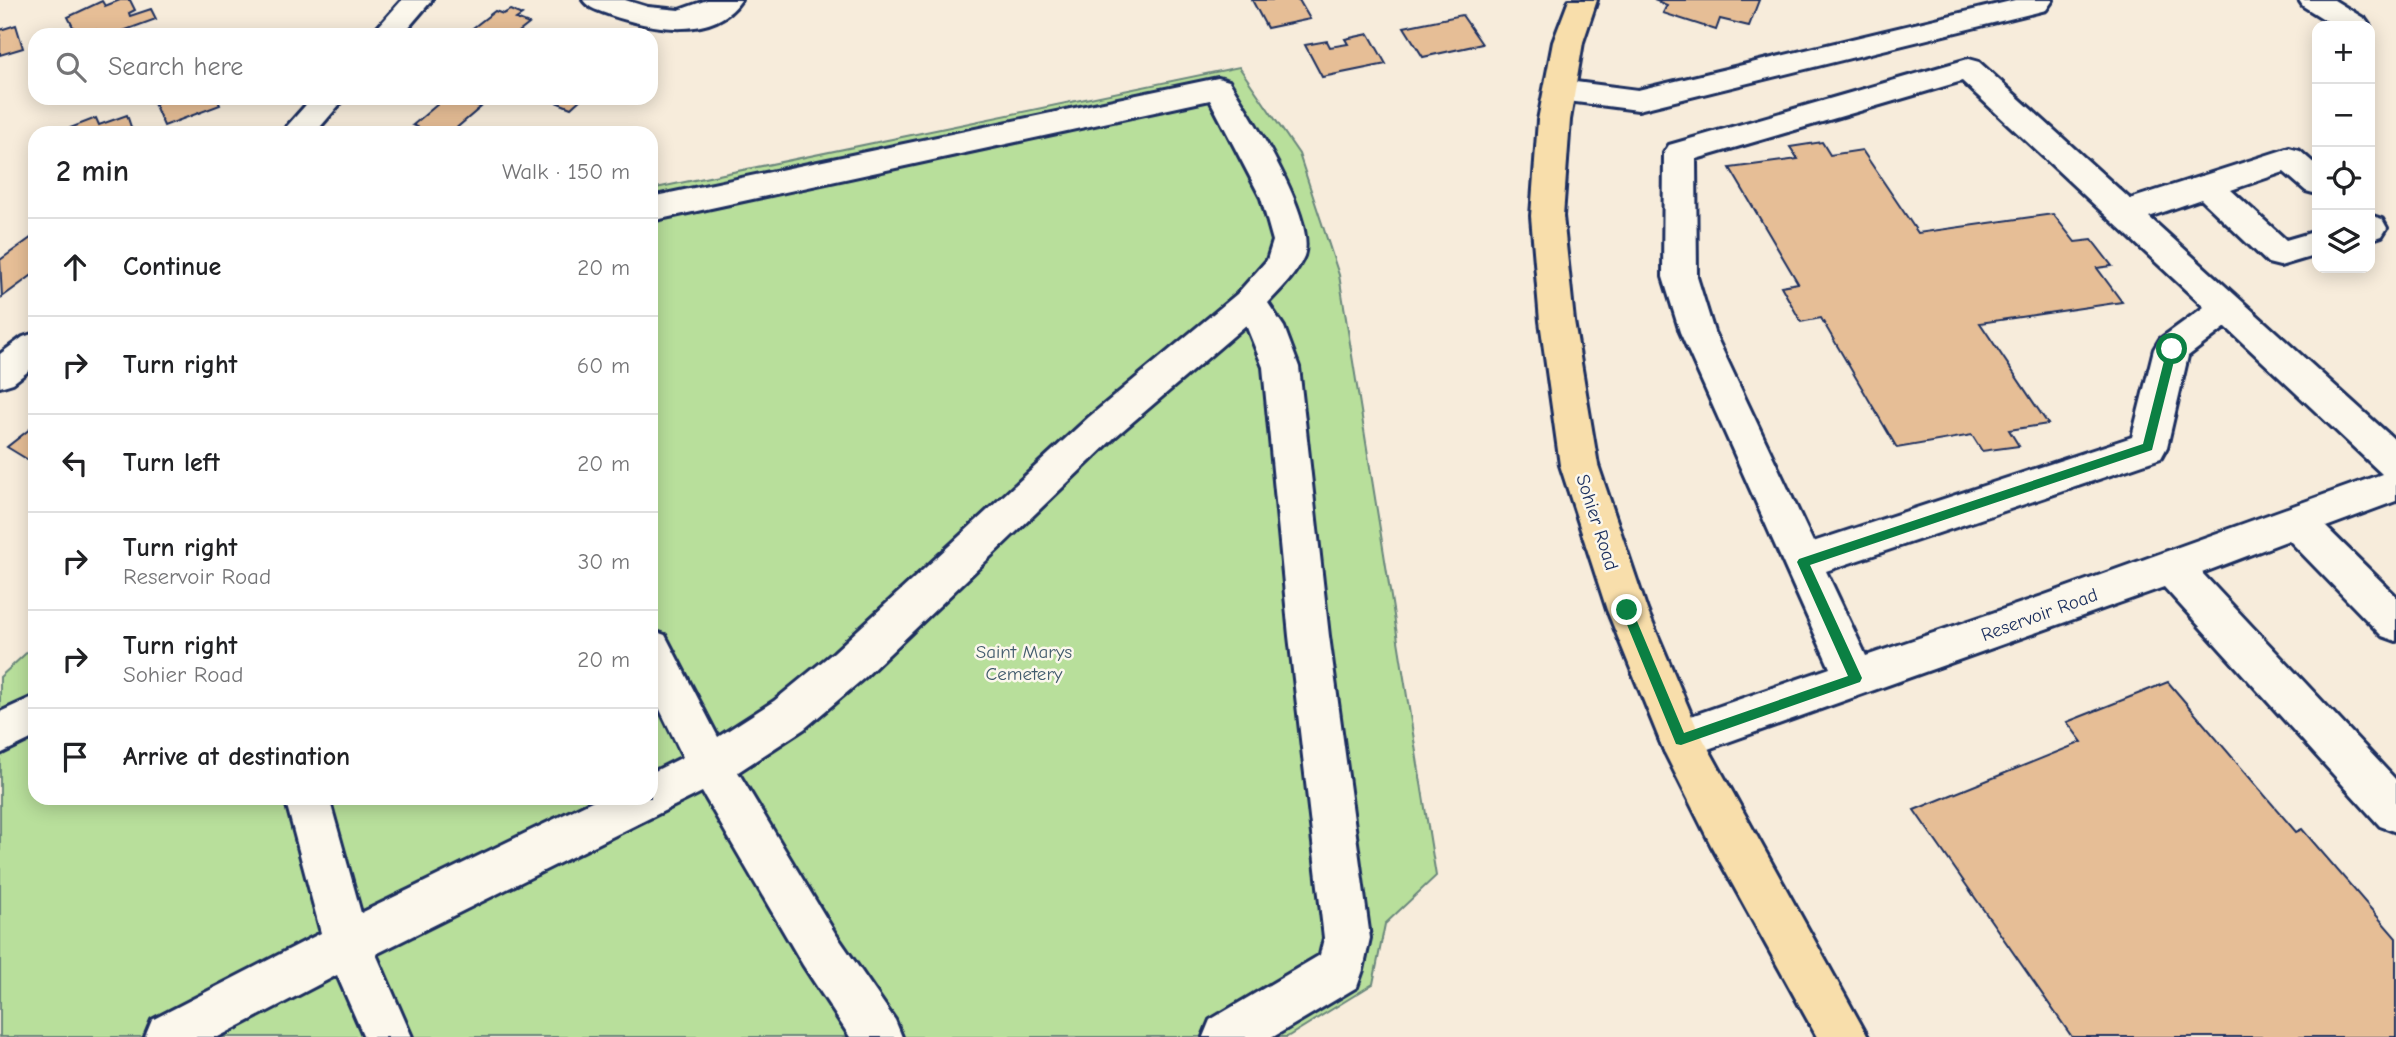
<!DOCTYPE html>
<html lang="en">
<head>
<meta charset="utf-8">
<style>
  body { margin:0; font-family:"Comic Neue",sans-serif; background:#f6f6f6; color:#202124 }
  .controls { position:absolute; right:21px; top:21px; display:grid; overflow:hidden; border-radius:14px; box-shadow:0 4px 18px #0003 }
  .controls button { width:63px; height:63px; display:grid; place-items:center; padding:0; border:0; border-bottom:2px solid #e0e0e0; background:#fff; color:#202124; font:35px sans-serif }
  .stop { position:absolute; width:21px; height:21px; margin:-16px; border:5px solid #0b8043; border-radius:50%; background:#fff }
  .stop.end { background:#0b8043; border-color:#fff; box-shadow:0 2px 7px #0008 }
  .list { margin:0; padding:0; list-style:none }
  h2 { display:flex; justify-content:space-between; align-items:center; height:91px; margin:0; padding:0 28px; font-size:30px }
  h2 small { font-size:23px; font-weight:400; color:#757577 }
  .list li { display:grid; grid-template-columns:46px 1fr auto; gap:21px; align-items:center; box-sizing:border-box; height:98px; padding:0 28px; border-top:2px solid #e0e0e0 }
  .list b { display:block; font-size:26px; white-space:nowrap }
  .list p { margin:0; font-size:23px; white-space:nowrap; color:#757577 }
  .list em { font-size:23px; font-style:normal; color:#757577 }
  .icon { flex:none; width:38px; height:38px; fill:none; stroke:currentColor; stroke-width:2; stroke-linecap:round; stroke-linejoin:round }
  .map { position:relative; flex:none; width:2396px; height:1037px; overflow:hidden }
  .search { position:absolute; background:#fff; box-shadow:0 4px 18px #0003; left:28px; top:28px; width:630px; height:77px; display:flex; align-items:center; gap:18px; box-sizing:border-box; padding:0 24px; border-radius:21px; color:#757577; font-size:26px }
  .panel { position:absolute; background:#fff; box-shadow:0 4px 18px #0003; left:28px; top:126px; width:630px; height:679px; border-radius:21px }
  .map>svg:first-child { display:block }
  .green { fill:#b8df9b; stroke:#6a877c; stroke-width:2 }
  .building { fill:#e6be96; stroke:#1b2f5e; stroke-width:2 }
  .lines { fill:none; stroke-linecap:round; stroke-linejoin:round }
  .minor-casing { stroke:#1b2f5e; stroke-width:6 }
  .major-casing { stroke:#1b2f5e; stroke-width:6 }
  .minor { fill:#fbf7ec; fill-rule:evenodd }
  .major { fill:#f8deab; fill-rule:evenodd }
  .route { fill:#0b8043 }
  .labels { text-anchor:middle; stroke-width:5; stroke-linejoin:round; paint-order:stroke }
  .street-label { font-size:19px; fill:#1b2f5e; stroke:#fbf7ec }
  .park-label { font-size:19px; fill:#425b6d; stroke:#fbf7ec }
</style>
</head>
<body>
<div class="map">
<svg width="2396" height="1037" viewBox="0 0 2396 1037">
  <rect width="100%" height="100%" fill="#f7ecdb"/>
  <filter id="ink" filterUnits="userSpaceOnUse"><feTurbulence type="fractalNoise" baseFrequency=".0143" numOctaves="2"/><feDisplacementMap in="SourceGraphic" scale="14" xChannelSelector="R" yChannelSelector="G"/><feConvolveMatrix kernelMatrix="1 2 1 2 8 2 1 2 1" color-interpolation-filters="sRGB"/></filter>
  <g filter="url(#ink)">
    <path class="green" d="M1239,67L1299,154L1339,275L1436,876L1385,924L1373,984L1287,1037H0V677L35,645V798H651V189Z"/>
    <path class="building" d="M120,0H130L135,10L129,13L130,16L151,9L156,19L120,32L122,35H98L96,30L77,35L68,17L102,1L105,6Z
      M1252,0H1299L1310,19L1267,28Z
      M1654,0H1759L1749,26L1720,19L1716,30L1663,13L1667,5Z
      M510,10L522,15L516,19L529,24L515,35L465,34L495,11L503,14Z
      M1462,15L1482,44L1423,57L1404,27Z
      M16,25L23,48L0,55V30Z
      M1369,34L1386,64L1322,77L1305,45L1327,41L1330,47L1348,44L1345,39Z
      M168,98H217L220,105L164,126L154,103Z
      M445,98H457L481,107L453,131L456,133H430L413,125Z
      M546,98H582L571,108Z
      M127,115L133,133H68L71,132L70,128L96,118L99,125Z
      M1822,142L1830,155L1862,150L1918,233L2053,214L2075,242L2092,240L2112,266L2097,268L2122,302L1980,323L2048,424L2009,430L2019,446L1982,451L1972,435L1897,448L1821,318L1801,322L1781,286L1798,283L1730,168L1798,159L1790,147Z
      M35,235V273L2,297L0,260Z
      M35,425V464L7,447Z
      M2168,682L2296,832L2302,829L2396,938V1037H2072L1914,810L2082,742L2067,722Z"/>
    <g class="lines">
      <defs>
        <path id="minor" d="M402,0H432L402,35H371Z
          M583,0H625L648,7L679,10L707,0H741C713,42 649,28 610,15C600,11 589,9 583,0Z
          M2015,0H2053L2046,10L1638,110L1560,100L1549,97L1545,90L1549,83L1560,80L1638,90Z
          M2299,0H2334L2365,19L2370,26H2335L2303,6Z
          M1968,59L1979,62L2130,199L2289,148L2300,151L2317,166V194L2306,191L2284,172L2231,190L2286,240L2317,231V255L2280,266L2268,263L2201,199L2149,217L2396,441V501L2326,527L2396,596V641L2382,636L2289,540L2202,573L2396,780V832L2380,826L2164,587L1680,759L1665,753L1659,739L1665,725L1830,668L1680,332L1663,277L1664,153L1669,145ZM1962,81L2204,307L2160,339L2154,349L2132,437L1813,542L1714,332L1697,277L1696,159ZM2226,327L2382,474L2042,596L1866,656L1826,571L2161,458L2167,447L2188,356Z
          M1218,78L1229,81C1250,115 1317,218 1304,256C1297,274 1281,289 1268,303L1284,327L1299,367L1329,636L1370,938L1363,970L1357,987L1273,1037H1203L1210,1020L1320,955L1324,938L1289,636L1263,367L1246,325L1115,437L864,678L804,729L738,772L835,933L895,1020L902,1037H850L803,965L702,792L376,954L412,1037H364L337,975L218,1037H145L152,1020L321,933L285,798H329L361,913L598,798H651V773L683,757L651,691V630L665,635L718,737L774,701L834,652L1089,417L1237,294L1267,260L1273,241L1261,198L1210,100L651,221V197Z
          M312,98H345L315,133H281Z
          M2370,215L2382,219L2387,228L2382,236L2370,240Z
          M35,333V366L13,383L0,387V354L23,337Z
          M35,696V737L0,754V712Z"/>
        <path id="major" d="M1569,0H1597L1583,42L1570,120L1563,216L1574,321L1598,465L1647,610L1697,728L1868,1037H1817L1712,847L1665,753L1607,610L1560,465L1540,321L1531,216L1538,120L1553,42Z"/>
      </defs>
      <use href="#minor" class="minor-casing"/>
      <use href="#major" class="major-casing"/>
      <use href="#minor" class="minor"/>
      <use href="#major" class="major"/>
    </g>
  </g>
  <path class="route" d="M2172,345L2177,349L2152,450L1810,565L1862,678L1860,682L1681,745L1676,744L1621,610L1623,607H1631L1684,733L1848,676L1797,562L1799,559L2143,444L2167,349Z"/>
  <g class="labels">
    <g class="street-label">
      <text transform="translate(1598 522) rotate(72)" y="7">Sohier Road</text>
      <text transform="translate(2039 614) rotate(-20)" y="7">Reservoir Road</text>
    </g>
    <g class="park-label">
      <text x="1024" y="658">Saint Marys<tspan x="1024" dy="22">Cemetery</tspan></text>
    </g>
  </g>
</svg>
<div class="controls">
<button>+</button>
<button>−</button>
<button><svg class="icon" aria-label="locate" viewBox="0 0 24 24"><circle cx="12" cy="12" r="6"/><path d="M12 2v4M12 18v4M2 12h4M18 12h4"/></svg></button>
<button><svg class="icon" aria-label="layers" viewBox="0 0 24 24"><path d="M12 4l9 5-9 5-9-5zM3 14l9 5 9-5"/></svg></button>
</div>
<div class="stop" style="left:2172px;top:349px"></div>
<div class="stop end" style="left:1627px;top:610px"></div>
<div class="search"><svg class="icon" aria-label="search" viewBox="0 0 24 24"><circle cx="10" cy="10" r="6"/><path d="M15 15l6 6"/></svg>Search here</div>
<section class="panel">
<h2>2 min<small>Walk · 150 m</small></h2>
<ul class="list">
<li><svg class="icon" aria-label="ahead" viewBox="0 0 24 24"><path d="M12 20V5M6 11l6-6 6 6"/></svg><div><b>Continue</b></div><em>20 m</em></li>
<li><svg class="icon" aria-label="right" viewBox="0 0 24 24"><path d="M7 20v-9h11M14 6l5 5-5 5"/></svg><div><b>Turn right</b></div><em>60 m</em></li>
<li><svg class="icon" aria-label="left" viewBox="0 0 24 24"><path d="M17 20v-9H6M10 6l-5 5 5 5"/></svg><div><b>Turn left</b></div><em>20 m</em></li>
<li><svg class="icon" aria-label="right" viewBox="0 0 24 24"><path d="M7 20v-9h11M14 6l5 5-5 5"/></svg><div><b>Turn right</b><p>Reservoir Road</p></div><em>30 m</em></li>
<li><svg class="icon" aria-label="right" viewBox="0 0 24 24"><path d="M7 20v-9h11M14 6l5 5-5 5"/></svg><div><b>Turn right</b><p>Sohier Road</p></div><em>20 m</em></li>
<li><svg class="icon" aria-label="arrive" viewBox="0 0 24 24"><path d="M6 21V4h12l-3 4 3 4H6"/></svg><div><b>Arrive at destination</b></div></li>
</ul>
</section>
</div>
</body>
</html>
